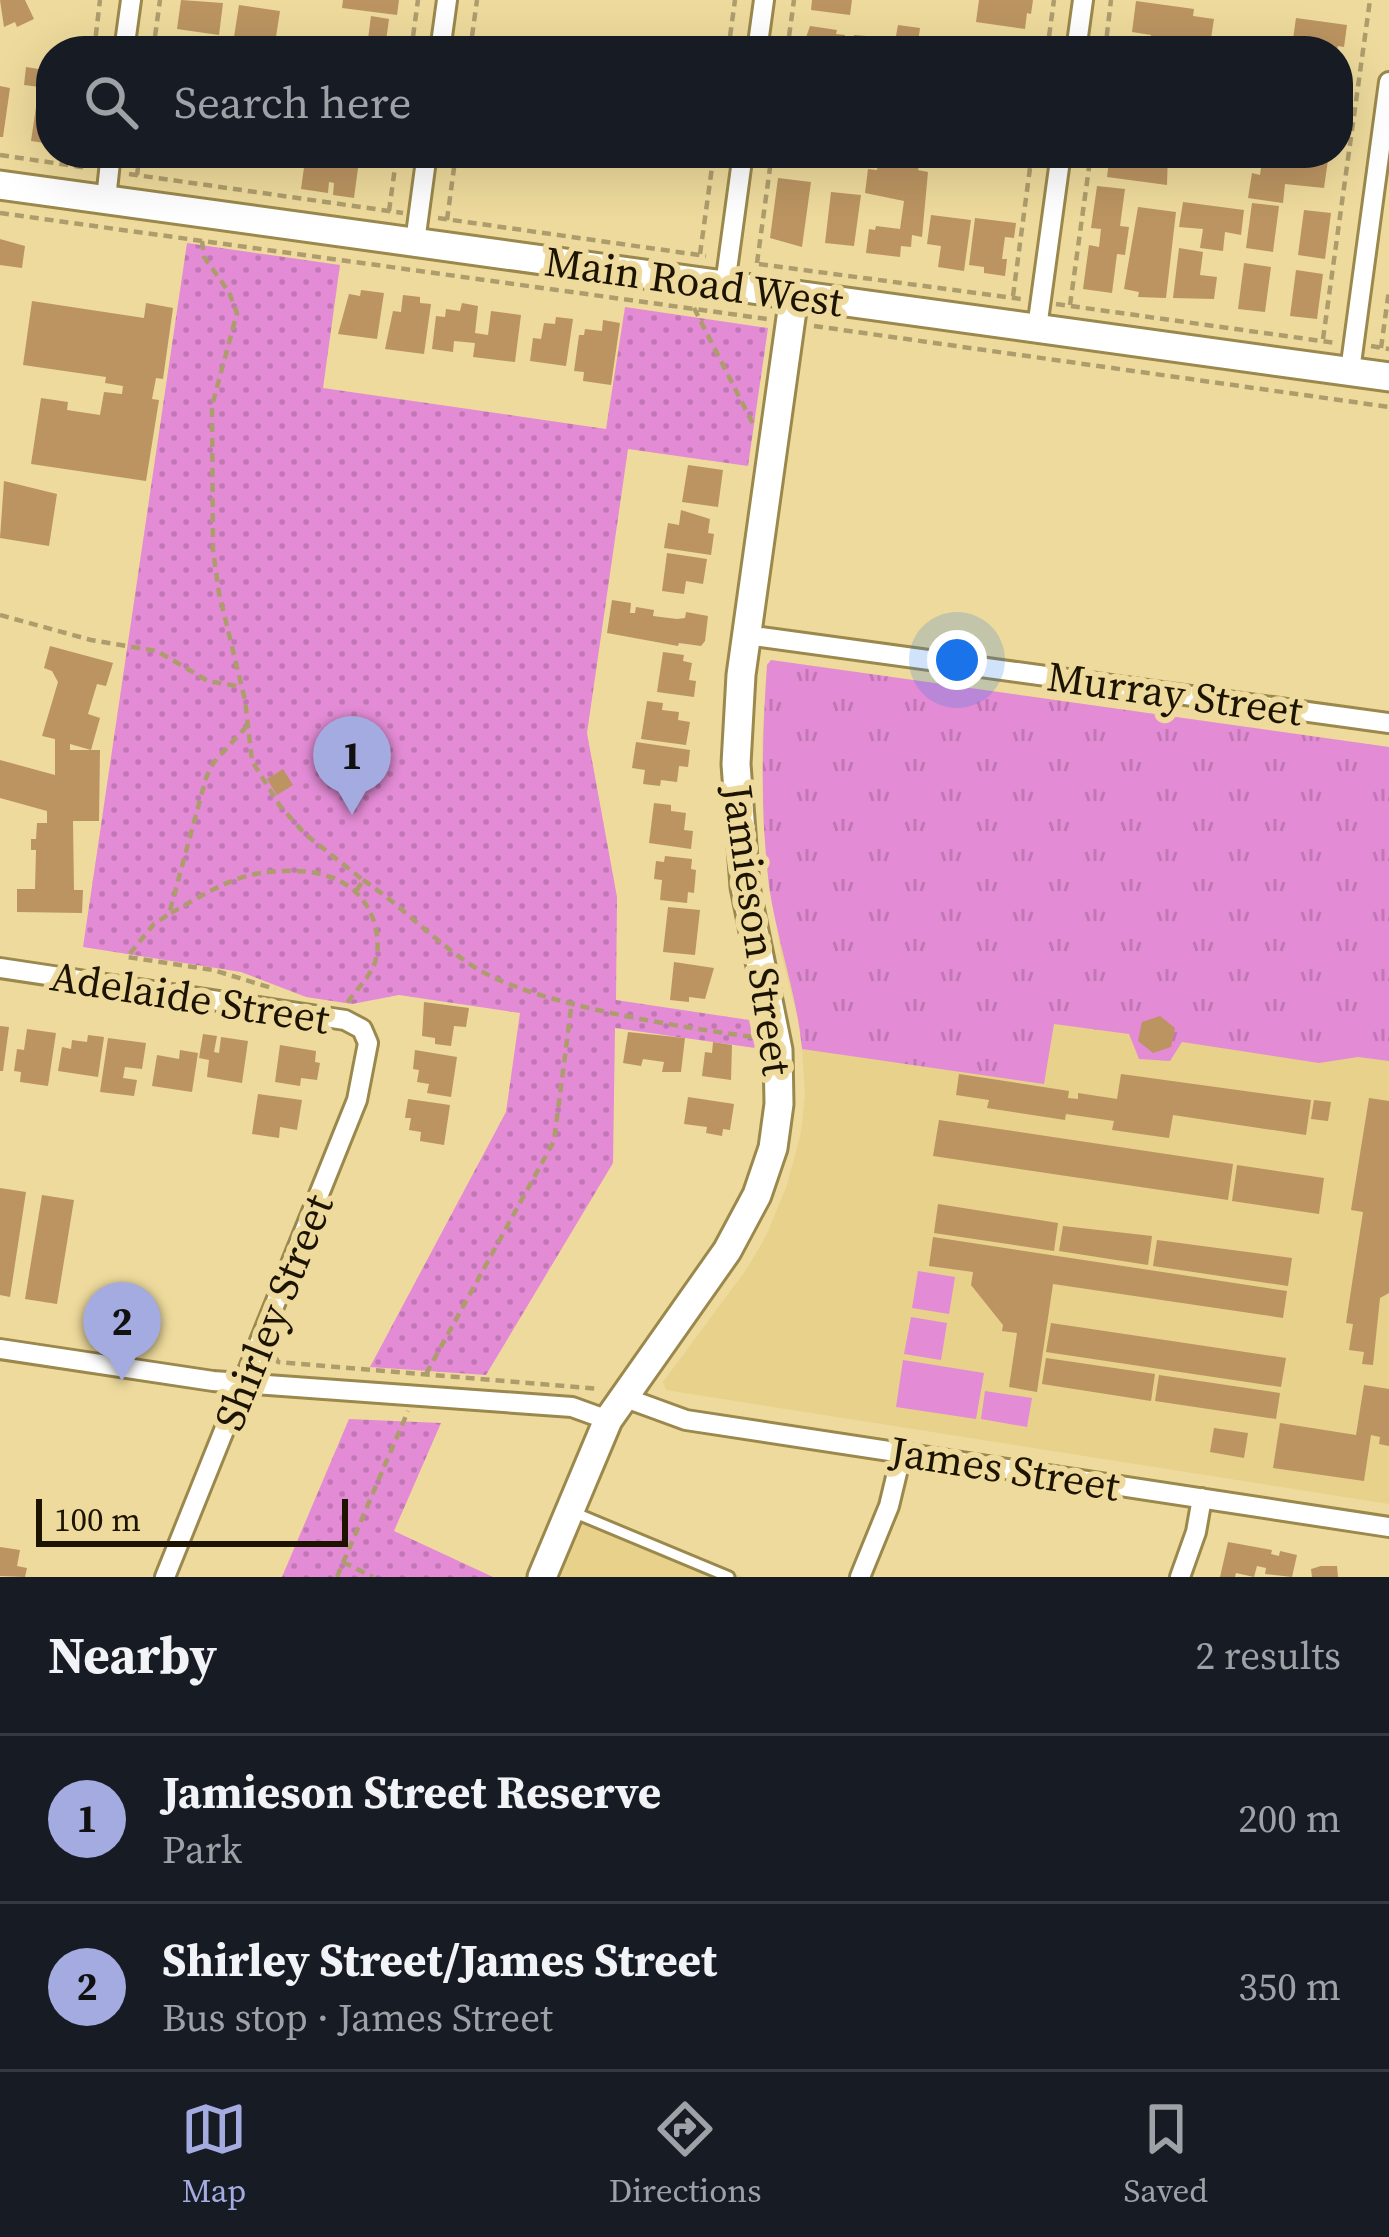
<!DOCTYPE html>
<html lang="en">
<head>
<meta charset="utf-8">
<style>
  body { margin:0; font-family:"Source Serif 4",serif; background:#20242c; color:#f1f3f6 }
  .scale { position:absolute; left:36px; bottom:30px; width:312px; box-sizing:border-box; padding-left:12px; border:6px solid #1c1400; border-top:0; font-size:33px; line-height:42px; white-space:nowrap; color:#1c1400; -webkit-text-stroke:9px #eeda9c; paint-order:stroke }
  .you { position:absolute; left:957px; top:660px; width:42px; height:42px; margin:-30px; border:9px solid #fff; border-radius:50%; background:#1a73e8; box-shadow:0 0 0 18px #1a73e833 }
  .badge { display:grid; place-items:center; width:78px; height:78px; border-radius:50%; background:#a3abe0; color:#111; font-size:39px; font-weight:700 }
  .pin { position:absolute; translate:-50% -99px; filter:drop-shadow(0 3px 6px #0008) }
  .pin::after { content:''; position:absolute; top:63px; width:42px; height:36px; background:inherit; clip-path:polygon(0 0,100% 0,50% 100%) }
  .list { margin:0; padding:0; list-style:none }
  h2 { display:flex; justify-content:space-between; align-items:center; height:156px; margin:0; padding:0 48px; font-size:51px }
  h2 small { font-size:39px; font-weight:400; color:#9ea1a6 }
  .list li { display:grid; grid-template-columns:78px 1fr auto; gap:36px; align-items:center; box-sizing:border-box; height:168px; padding:0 48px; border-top:3px solid #363941 }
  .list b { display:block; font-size:45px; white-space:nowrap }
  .list p { margin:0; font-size:39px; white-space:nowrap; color:#9ea1a6 }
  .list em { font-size:39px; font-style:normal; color:#9ea1a6 }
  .icon { flex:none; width:66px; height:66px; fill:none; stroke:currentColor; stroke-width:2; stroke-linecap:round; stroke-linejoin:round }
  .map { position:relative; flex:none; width:1389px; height:1577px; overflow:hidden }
  .search { position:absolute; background:#171b24; box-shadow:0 12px 48px #0002; left:36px; right:36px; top:36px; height:132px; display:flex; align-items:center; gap:30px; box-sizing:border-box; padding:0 42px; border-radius:48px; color:#9ea1a6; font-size:45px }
  .sheet { height:492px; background:#171b24 }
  nav { display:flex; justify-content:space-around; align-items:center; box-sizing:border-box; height:168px; border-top:3px solid #363941; background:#171b24; font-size:33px; color:#9ea1a6 }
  nav a { display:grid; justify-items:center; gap:6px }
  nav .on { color:#a3abe0 }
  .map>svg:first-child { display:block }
  .built { fill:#e7d18b }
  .grass { fill:url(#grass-tufts) }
  .park { fill:url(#park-dots) }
  .garden { fill:#e38bd5 }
  .building { fill:#bb9461 }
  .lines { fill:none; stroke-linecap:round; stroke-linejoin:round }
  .lane-casing { stroke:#9a884c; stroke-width:15 }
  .street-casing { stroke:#9a884c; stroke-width:24 }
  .secondary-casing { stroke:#9a884c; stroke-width:33 }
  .path { stroke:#ae9d6c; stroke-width:4.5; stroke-dasharray:9 6; stroke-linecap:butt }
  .lane { stroke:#fff; stroke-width:9 }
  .street { stroke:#fff; stroke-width:18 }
  .secondary { stroke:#fff; stroke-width:27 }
  .labels { text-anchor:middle; stroke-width:12; stroke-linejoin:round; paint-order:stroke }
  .street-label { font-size:42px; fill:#1c1400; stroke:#eeda9c }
</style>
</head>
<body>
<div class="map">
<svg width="1389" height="1577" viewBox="0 0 1389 1577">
  <defs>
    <pattern id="grass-tufts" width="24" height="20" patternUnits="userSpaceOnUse" patternTransform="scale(3)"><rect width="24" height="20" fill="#e38bd5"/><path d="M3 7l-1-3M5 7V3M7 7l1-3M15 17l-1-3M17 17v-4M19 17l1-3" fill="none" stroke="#c277b5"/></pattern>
    <pattern id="park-dots" width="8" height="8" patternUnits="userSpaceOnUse" patternTransform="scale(3)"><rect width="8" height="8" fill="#e38bd5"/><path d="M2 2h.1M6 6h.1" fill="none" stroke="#c277b5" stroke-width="1.8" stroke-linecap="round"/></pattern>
  </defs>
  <rect width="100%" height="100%" fill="#eeda9c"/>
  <path class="built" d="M771,660L1389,747V1504L666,1390L663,1382L746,1270L766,1236L787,1185L801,1132L805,1095L801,1032L780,949L763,821L762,743L767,665Z
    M583,1509L743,1577H556Z"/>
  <path class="grass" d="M771,660L1389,747V1061L1358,1057L1319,1063L1182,1042L1170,1061L1139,1059L1129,1034L1054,1024L1044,1084L802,1049C797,994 777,941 769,886C760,812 762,739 767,665Z"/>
  <path class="park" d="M187,243L340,265L323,388L606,429L625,307L768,328L748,466L628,449L587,733L617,897L616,1000L749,1020L755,1048L615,1028L613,1163L486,1375L370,1367L506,1112L520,1013L399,995L352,1004L306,997L241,972L83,947Z
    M349,1419L441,1423L394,1531L493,1577H282Z"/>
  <path class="garden" d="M918,1271L955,1277L949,1314L912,1308Z
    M911,1317L947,1323L941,1360L904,1354Z
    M903,1360L984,1373L976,1419L896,1407Z
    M985,1391L1032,1398L1027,1427L981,1419Z"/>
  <path class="building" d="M0,0H25L34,19L17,27L15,22L4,27Z
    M181,0L223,3L219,35L177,29Z
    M343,0H399L397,15L342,8Z
    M812,0H852L850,15L811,10Z
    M979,0H1033L1031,14L1027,13L1025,29L976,22Z
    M1136,1L1194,9L1193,16L1214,19L1209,51L1150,43L1151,35L1132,32Z
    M239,5L280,11L275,43L234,37Z
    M371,16L389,19L386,41L393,42L391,51H345L347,36L368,39Z
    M1296,18L1347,25L1344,47L1338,46L1337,51H1313L1292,46Z
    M898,25L920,28L917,51H807V47L803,46L810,26L837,30L836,34L845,35L843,47L853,48L854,35L892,38L896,36Z
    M966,38L1026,45V51H964Z
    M26,67L51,71V144L31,141L39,87L24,85Z
    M0,86L10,88L3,137H0Z
    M259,153H298L296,164L258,156Z
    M306,153H333V158L338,159L339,153H360L354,198L333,195L334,183L329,182L328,193L301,189Z
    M1110,153H1168L1167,185L1107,177Z
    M1263,153H1329L1324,188L1285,184L1283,203L1248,198L1252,173L1260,175Z
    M878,164L919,166L918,170L928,172L922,237L912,235L911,247L901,246L900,257L866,253L869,229L875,230L876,226L900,229L904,201L865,193L868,169L877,170Z
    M778,178L811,182L802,247L770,238Z
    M1097,186L1125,189L1120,226L1129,227L1125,255L1117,254L1112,293L1083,289L1089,245L1099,247L1101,229L1091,228Z
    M831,192L861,195L854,246L825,243Z
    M1183,202L1244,210L1241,235L1225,232L1223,251L1200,248L1203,229L1179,227Z
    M1252,203L1279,206L1273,252L1246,248Z
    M1138,207L1176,212L1166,298L1138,297L1139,292L1124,289Z
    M1304,210L1331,213L1325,259L1298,255Z
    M931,215L971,220L964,271L938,267L941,246L927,244Z
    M975,218L1016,223L1014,238L1005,237L1002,259H1007L1005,276L984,273V267L969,265Z
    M0,239L25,246L22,268L0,265Z
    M1179,248L1203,252L1200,275L1217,277L1214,299L1173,298Z
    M1244,263L1271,267L1265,312L1238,309Z
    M1296,270L1323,274L1317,319L1290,316Z
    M361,290L384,293L377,339L338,334L349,294L360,296Z
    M403,295L420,297V303L431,304L424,354L385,349L393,311L401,312Z
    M32,301L144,318L146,303L173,308L163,379L156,378L152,399L159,400L146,481L31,464L41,398L68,402L67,410L100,415L104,392L122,394L123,386L105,383L106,377L23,365Z
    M462,303L478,306L475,333L488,335L491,311L521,315L515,362L473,357L475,343L454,341L453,352L432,349L436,316L445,317L446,309L460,311Z
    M556,317L573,319L566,366L530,361L533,338L541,339L544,323L555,324Z
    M603,320L620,323L611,385L583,381L584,372L574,371L579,335H584L585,329L602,331Z
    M688,465L723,470L718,507L682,502Z
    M4,481L57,494L49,546L0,538Z
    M681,510L710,519L708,533L714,534L711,555L664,548L668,523L679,525Z
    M667,553L707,559L703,584L686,581L684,594L662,591Z
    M612,600L631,603L630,613H635L636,607L654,610L653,616L677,619L685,618L686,612L708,616L705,641L701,646L679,643L678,646L607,633Z
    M50,646L113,663L106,686L97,684L88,714L100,718L91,750L70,744V750H100L99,821H73L74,890H83L82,913L17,912V889H35L36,850H31V839H36L37,823H47V811L0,798V760L55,775V739L42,736L58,682L52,671L44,668Z
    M663,652L684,655L683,661L692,663L689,680L696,681L694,697L657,692Z
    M647,701L663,703L662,710L679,712L678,720L690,722L686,745L641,739Z
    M636,742L690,750L688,767L679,766L677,782L661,780L660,786L643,784L645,770L632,768Z
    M283,769L293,785L277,795L267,779Z
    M654,803L671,805V811L686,813L684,830L693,831L691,849L649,843Z
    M665,856L692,859L691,869L696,870L694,893L688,892L687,903L660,900L662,880L654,879L656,861L664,862Z
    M668,907L700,910L695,955L663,952Z
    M674,962L714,968L705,999L689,997V1002L670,1000Z
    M424,1002L469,1008L466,1027L454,1026L451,1046L435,1044V1038L422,1036Z
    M1160,1016L1175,1028L1171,1047L1153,1053L1138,1041L1142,1022Z
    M0,1026L9,1027L3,1071H0Z
    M27,1029L56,1033L48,1086L20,1082L21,1072L14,1071L17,1049L24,1050Z
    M628,1032L685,1038L681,1072H662L664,1062L643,1059L641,1066L623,1063Z
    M203,1034L217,1036L214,1052L219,1053L221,1037L248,1041L242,1083L207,1077L209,1060L199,1058Z
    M88,1035L104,1037L98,1077L58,1071L62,1047L71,1049L72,1040L87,1042Z
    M108,1038L146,1043L142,1069L125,1067L123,1078L137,1080L134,1096L100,1092Z
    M713,1042L732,1045L731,1080L702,1076L705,1052L712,1053Z
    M280,1045L316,1051L315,1062L320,1063L317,1080L301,1078L300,1086L275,1082Z
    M180,1050L198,1053L192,1092L152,1086L157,1055L179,1059Z
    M415,1050L457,1057L451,1097L427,1093L429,1084L417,1082L419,1070L413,1069Z
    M959,1074L1069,1091L1068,1098L1078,1099V1093L1117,1099L1121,1074L1311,1100L1306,1135L1173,1115L1169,1138L1112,1130L1114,1121L1066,1114L1065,1120L987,1108L989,1100L956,1095Z
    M258,1094L302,1100L297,1130L280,1127L279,1138L252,1134Z
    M688,1097L734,1104L730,1130L723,1129L722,1136L706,1133L707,1127L684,1124Z
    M1369,1098L1389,1101V1293L1380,1298L1373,1365L1362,1364L1364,1352L1349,1350L1353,1324L1346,1323L1363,1212L1351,1210Z
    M408,1099L450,1105L444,1145L420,1141L421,1132L409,1130L411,1118H405Z
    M1314,1100L1331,1102L1328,1121L1311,1119Z
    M939,1120L1233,1164L1228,1200L933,1156Z
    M1237,1165L1324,1178L1319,1214L1232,1201Z
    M0,1188L26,1192L10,1297L0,1295Z
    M42,1195L74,1200L57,1304L25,1299Z
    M938,1204L1058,1223L1054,1251L934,1233Z
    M1063,1226L1152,1236L1148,1265L1059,1251Z
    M933,1237L1287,1291L1283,1318L1053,1284L1037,1392L1009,1387L1017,1333L1002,1331L1003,1325L971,1285L973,1272L929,1266Z
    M1157,1240L1292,1258L1288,1286L1153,1266Z
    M1051,1323L1286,1358L1281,1387L1046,1352Z
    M1046,1358L1155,1374L1151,1401L1042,1384Z
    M1159,1375L1280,1393L1276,1419L1155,1401Z
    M1364,1385L1389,1389V1446L1379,1444L1380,1437L1371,1435L1364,1481L1273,1468L1280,1423L1356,1435Z
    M1214,1428L1248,1433L1244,1458L1210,1452Z
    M1228,1542L1272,1550L1271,1554L1279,1556L1280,1551L1297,1555L1292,1577L1265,1574L1266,1568L1257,1566L1254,1577L1236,1573L1235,1577H1220Z
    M0,1547L20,1550L17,1566L27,1568L25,1577L0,1576Z
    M1321,1566H1337L1338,1577H1312L1311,1569Z"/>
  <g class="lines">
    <defs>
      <path id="lane" d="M573,1512L729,1577"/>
      <path id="street" d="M124,51L131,0
        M440,51L447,0
        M757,51L764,0
        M1076,51L1083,0
        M106,199L111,153
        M415,242L427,153
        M725,285L743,153
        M1037,328L1061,153
        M1350,371L1389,82
        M746,635L1389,723
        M0,968L345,1020L362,1029L368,1043L357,1100L165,1577
        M0,1349L213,1381L572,1407L608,1420
        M623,1397L686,1420L1389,1527
        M860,1577L889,1506L902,1452
        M1180,1577L1196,1532L1202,1498"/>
      <path id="secondary" d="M0,185L1389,377
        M542,1577L608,1420L727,1251L757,1195L773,1148L779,1104L778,1050L745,887L736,764L741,675L794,296"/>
    </defs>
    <use href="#lane" class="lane-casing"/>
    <use href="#street" class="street-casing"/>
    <use href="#secondary" class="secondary-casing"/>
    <path class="path" d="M94,51L100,0
      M153,51L160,0
      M411,51L418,0
      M470,51L477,0
      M728,51L735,0
      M787,51L794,0
      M1047,51L1054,0
      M1105,51L1111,0
      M0,155L88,168
      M129,174L403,213
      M137,175L140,153
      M389,211L397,153
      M0,213L767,319
      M438,218L706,256
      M447,220L456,153
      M202,241L204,257L229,292L237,313L212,406L213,550L219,593L245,700L252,761L280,806L305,834L363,880L357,890
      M700,254L714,153
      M757,263L772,153
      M759,264L1021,299
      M1013,296L1032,153
      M1056,304L1336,343
      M1070,305L1091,153
      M694,308L753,424
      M814,326L1389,407
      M1323,339L1370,0
      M1371,346L1389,349
      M1381,348L1389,290
      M0,615L91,640L157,651L208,681L242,687
      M247,726L214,762L206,778L169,914L154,924L127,957L213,970L275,989
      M363,880C404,907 438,946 481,971C543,1006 680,1027 753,1037
      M171,913C198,898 225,880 255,874C302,866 355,870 373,919C378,934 380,950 374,965C368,979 356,990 347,1003
      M275,1356L278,1362L599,1389
      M426,1374L554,1141L572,1001
      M343,1562L373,1577
      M337,1577L408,1411"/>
    <use href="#lane" class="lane"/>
    <use href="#street" class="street"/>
    <use href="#secondary" class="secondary"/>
  </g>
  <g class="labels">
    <g class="street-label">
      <text transform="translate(694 281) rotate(8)" y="15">Main Road West</text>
      <text transform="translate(1175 693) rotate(8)" y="15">Murray Street</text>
      <text transform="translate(758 930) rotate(82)" y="15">Jamieson Street</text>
      <text transform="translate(190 997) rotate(9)" y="15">Adelaide Street</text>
      <text transform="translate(273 1312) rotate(-68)" y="15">Shirley Street</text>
      <text transform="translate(1005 1468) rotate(9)" y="15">James Street</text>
    </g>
  </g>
</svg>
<div class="scale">100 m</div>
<div class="you"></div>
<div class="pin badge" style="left:352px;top:815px">1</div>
<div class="pin badge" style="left:122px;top:1381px">2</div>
<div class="search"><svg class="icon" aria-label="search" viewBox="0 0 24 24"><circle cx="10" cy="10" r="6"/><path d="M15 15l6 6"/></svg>Search here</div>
</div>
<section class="sheet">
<h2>Nearby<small>2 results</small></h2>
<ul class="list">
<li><span class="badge">1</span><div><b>Jamieson Street Reserve</b><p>Park</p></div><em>200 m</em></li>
<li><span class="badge">2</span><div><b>Shirley Street/James Street</b><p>Bus stop · James Street</p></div><em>350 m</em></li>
</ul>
</section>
<nav>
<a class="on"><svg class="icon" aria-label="map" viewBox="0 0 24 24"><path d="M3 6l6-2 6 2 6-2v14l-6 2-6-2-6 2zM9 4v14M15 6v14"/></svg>Map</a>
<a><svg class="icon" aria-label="directions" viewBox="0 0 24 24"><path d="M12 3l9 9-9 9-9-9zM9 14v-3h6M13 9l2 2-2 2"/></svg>Directions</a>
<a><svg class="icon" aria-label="saved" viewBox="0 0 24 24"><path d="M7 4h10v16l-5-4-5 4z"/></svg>Saved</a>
</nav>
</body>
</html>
